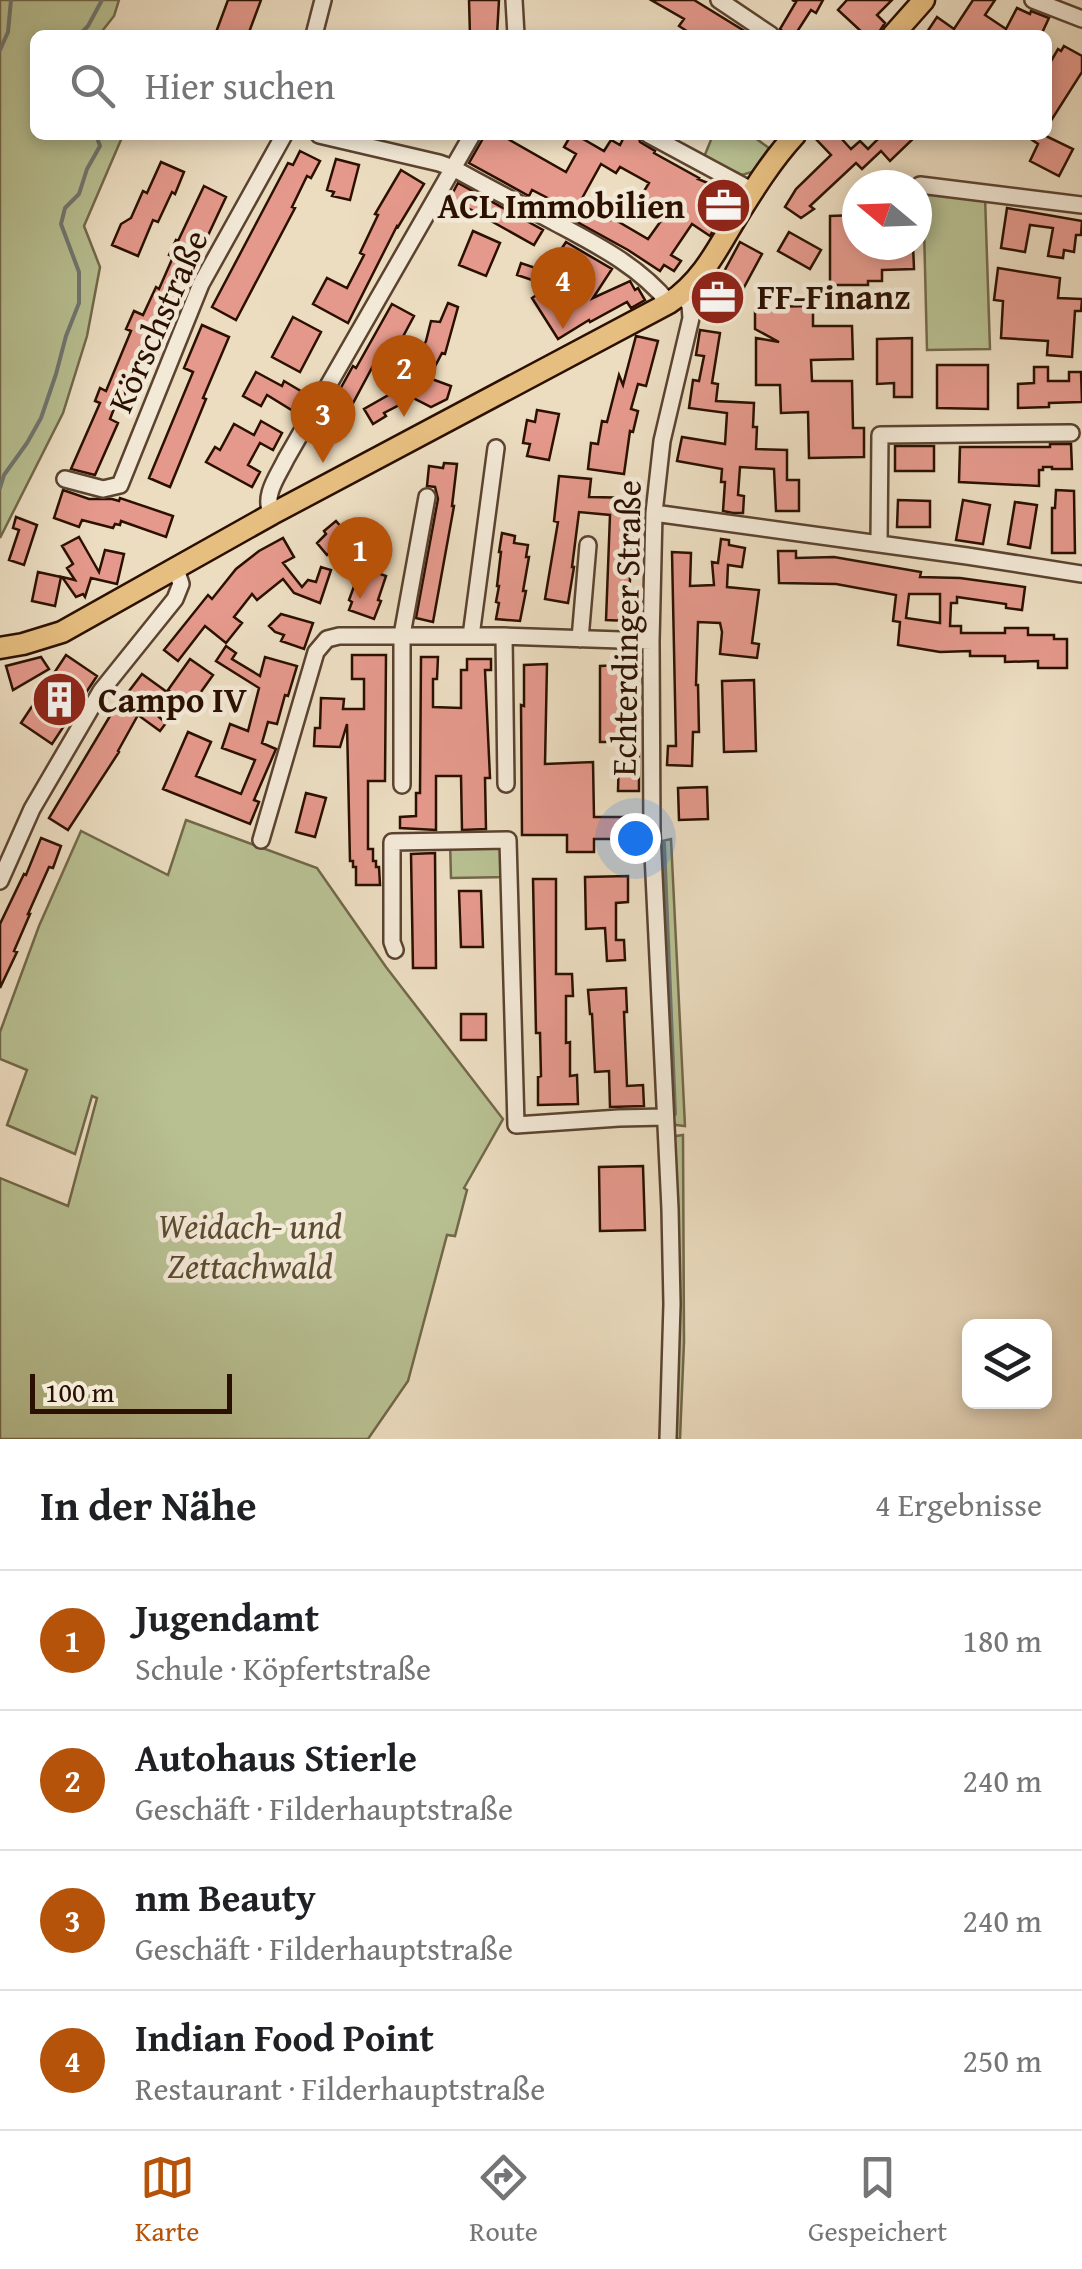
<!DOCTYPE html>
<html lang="de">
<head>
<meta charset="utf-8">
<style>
  body { margin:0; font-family:"Gentium Book Plus",serif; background:#f6f6f6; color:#202124 }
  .controls { position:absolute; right:30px; bottom:30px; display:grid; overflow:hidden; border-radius:15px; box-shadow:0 5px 15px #0003 }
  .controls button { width:90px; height:90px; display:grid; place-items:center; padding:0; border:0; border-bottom:2px solid #e0e0e0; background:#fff; color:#202124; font:50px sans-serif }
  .compass { position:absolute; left:842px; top:170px; width:90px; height:90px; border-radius:50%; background:#fff; box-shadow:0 5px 15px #0003; rotate:289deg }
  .scale { position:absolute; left:30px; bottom:25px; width:202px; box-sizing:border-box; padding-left:10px; border:5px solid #2b1000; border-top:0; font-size:28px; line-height:35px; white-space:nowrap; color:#2b1000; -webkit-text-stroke:8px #f3e9d7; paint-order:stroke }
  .you { position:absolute; left:635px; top:838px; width:35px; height:35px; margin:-25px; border:8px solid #fff; border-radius:50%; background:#1a73e8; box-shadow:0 0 0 15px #1a73e833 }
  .badge { display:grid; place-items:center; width:65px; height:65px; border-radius:50%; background:#b45309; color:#fff; font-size:32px; font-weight:700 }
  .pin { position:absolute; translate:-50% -82px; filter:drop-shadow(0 2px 5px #0008) }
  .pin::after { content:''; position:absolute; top:52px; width:35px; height:30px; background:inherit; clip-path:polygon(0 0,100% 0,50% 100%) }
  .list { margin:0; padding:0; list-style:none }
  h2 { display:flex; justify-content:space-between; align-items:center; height:130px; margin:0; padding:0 40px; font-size:42px }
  h2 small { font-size:32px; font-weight:400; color:#757577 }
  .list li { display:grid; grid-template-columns:65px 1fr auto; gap:30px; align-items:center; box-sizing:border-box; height:140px; padding:0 40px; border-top:2px solid #e0e0e0 }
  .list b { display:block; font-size:38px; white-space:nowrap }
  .list p { margin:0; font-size:32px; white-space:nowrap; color:#757577 }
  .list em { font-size:32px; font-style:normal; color:#757577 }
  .icon { flex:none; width:55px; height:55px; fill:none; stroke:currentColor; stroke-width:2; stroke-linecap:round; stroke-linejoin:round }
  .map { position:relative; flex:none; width:1082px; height:1439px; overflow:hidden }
  .search { position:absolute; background:#fff; box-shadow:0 5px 15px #0003; left:30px; right:30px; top:30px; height:110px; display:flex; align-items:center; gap:25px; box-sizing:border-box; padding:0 35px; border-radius:15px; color:#757577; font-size:38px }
  .sheet { height:690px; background:#fff }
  nav { display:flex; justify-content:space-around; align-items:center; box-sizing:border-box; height:140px; border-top:2px solid #e0e0e0; background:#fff; font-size:28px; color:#757577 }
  nav a { display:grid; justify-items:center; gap:5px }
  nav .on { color:#b45309 }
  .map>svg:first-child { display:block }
  .green { fill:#b8c092; stroke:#726849; stroke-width:2.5 }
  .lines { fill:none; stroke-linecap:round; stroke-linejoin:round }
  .stream { stroke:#6f7671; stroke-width:4 }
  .building { fill:#e5998c; stroke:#2b1000; stroke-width:2.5; fill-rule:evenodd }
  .minor-casing { stroke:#5b4330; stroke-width:20 }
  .major-casing { stroke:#2b1000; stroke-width:25 }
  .minor { stroke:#f3e9d7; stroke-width:15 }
  .major { stroke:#e6be80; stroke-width:20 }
  .labels { text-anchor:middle; stroke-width:9; stroke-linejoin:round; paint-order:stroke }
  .poi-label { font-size:35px; font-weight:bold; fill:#2b1000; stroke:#f3e9d7; text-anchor:start }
  .street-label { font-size:35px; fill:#2b1000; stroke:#f3e9d7 }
  .park-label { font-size:35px; font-style:italic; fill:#5c4e33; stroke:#f3e9d7 }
</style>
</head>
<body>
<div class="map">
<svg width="1082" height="1439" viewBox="0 0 1082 1439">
  <rect width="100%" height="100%" fill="#ecddc1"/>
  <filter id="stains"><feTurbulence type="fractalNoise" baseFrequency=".002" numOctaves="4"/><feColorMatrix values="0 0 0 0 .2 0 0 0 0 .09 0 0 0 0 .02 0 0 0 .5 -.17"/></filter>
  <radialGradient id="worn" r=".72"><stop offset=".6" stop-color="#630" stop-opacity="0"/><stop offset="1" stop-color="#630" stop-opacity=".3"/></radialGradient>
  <path class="green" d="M0,0H119L114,16L99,35H35V135H123L84,226L100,267L87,336L63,413L0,538Z
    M713,135H751L769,148L752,172L742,175L704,157Z
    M923,187L985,196L990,349L927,350Z
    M186,820L317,868L386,967L503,1119L464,1188L467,1190L455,1236L447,1235L408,1381L368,1439H0V1178L68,1206L97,1098L92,1096L75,1154L7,1125L27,1070L0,1059V1032L39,926L81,831L168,875Z
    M671,839L685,1126L676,1125L672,1121L660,845L662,841Z
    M508,840L509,877L451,878L450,841Z
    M683,1135L684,1342L680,1439H675L673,1141L676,1136Z"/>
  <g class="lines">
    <path class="stream" d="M79,35L88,26L102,0
      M0,50L8,32L11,0
      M0,488L4,475L27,443L41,418L56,374L66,336L79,303V272L61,224L65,208L79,194L87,169L100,146L96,135
      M664,843L675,1114"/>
  </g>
  <path class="building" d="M228,0H261L248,35H215Z
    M469,0H499L497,35H470Z
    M651,0H694L751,35H693L679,26L684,19Z
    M792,0H823L816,13L811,10L795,35H786L780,29L796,2Z
    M847,0H892L877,15L885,23L877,35H865L838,10Z
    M973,0H995L985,15L1006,29L1017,8L1030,14L1031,11L1049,18L1041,35H925L937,17L954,29Z
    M1064,46L1082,56V72L1047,127V68L1058,49L1061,51Z
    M485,135H510L508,139L566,172L576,154L564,147L571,135H576L604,151L611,140L620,145L625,135H638L640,142L655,151L654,153L699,178L698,179L725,190L722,198L729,201L710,236L692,224L671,255L681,261L674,271L664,265L660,271L628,250L559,212L563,206L532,190L529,196L469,163ZM601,164L616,173L620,167L649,183L638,201L663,218L648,239L612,218L610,220L580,202Z
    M812,135H838L851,149L860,141L868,149L882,135H917L890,161L881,151L862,169L856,163L810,206L814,209L801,218L785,207L796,189L831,155Z
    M1025,135H1044L1073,149L1059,176L1030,161L1038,144Z
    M300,151L320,161L311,178L307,176L292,207L295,208L236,320L212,307L288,163L293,165Z
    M336,159L359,165L350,200L332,196L334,192L327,190Z
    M161,162L184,172L175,194L172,192L158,222L153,220L138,256L112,245L121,224L131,218L143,191L147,193Z
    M401,170L424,184L398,227L397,226L348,323L313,304L327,278L347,288L364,255L360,253L378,215L375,214Z
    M458,183L543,230L534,245L450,198Z
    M204,186L226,197L173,310L164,308L135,377L132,376L123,398L119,396L110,419L118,423L95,475L71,469L100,403L95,401L100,388L106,391L131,331L126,329L134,311L143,315L156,287L159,289L173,257L169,255L176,240L178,241Z
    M1007,208L1082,221L1081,235H1076L1074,252L1064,250L1063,258L1048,256L1053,228L1030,225L1025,252L1001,248Z
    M857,215V245H913L914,269L882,270V281H868V285H830V216Z
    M473,231L500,243L486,276L459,265Z
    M789,232L821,250L810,269L778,251Z
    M566,242L612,269L593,298L630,281L635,290L638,288L645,300L631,308L627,302L590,322L589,320L558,339L532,298L550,286L517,275L521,263L585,285L587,281L554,260Z
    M740,242L762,254L729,315L707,303Z
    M998,268L1060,278L1058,298L1082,299L1081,311H1075L1072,357L1047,355L1048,341L1001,338L1003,301L994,300Z
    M448,303L458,307L445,354L442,353L429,378L451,386L447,399L431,407L413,398L384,413L386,416L373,424L364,409L420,377L410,371L426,341L431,321L440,322Z
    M392,304L414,316L385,370L374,364L344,420L328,411L353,366L356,368Z
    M813,306V326H852L853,359L811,360L812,381H852L853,428H864V457L809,458L808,412L781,413L780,385H756V338L779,342L755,329V307Z
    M293,317L321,332L300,372L272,357Z
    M202,325L229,337L203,398L206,399L170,487L149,478L193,372L184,368Z
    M700,330L720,333L712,383L718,384L716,401L754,403L753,427H757L756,449L787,450V480H799V511H776L774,469L740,467L738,495L744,496L743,513H733L723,511L725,482H721L722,469L677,461L682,437L725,444L727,413L689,408L693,380L699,381L704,356L696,355Z
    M636,336L658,341L646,386L638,384L631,409L638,411L633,432L630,431L624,474L588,469L591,443L598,444L602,421L607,422L619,375L623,385Z
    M912,338V397H894V383L877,384V339Z
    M937,365H988V409L937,408Z
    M1034,367H1048V381H1069V372H1081L1082,402L1049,403V407L1018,408V384L1034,383Z
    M256,372L282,386L284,381L309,396L298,414L267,395L261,406L243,396Z
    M537,410L559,414L549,460L527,456L530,444L523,443L527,420L535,422Z
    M261,421L282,433L273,450L260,443L248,465L260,472L252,487L206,462L215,447L220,450L234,424L254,435Z
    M1050,444H1071L1072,469H1052V467H1043V470H1039V486L959,482L960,447H1050Z
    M895,446H934V471H895Z
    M444,463L457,464L452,506H454L433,622L416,618L438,499L435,487L427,486L429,466L443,468Z
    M559,476L591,479L589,497L641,498L640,516H633L628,621L606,620L610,515L579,512L572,567H574L568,603L545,599L558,522L554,521Z
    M63,490L89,499H112L119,501L120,498L173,516L166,537L121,521L120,525L115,524L113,528L82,520L79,527L54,518Z
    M1056,490L1074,491L1075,553H1052V508H1055Z
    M898,500L930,501V527H897Z
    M963,500L990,505L983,544L956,540Z
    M1015,502L1037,505L1030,548L1008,544Z
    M16,517L37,525L24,565L9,560L19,530L13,528Z
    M336,521L349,536L327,555L317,543L326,534L324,531Z
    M502,533L515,536L514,543L528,545L526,557H529L523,591H526L520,621L496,619L499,603L496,602L499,586H497L501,552H499Z
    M79,537L99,572L105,550L124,554L117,584L91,578L85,597L83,594L76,597L62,577L75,580L67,568L73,564L62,546Z
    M283,538L294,557L283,563L302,587L308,580L316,582L321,567L331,570L320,603L294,593L283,579L257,600L252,594L234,617L242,623L226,643L205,626L178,661L164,650L208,595L212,599L236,569L259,551Z
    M721,539L729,540V545L745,548L742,567L728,565L727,587L759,590L752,643L759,644L757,658L720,654L722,632L720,623L698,622L696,685H698L699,732H693L692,766L667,765L668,746H676L672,552L691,553L690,586L714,585L712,562L718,563Z
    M778,551H796V558L834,557L921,572L920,577L960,578L1025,587L1022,610L1006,608V604L957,597V603H951L950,626H961V633H1005V628H1028V635H1054V639H1067V668H1038V661L1005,662V656H970V651L940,652L898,645L900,622L893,621L896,595L836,584L779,583ZM909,594H940V623L906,618Z
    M361,567L386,576L378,600L381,601L374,619L349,610L352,602L349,600Z
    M38,572L61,577L55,606L32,601Z
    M281,614L313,623L304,649L281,641L284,635L275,632L269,626Z
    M226,646L236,653L232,659L260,676L265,657L297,666L288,696L285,695L277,724L268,722L262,743L276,749L254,800L259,802L250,824L163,789L188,732L211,742L196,776L241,794L255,760L222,748L230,724L248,731L259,688L216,661Z
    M66,655L97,676L52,744L21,723Z
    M352,655H386L385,781H368V849H373V861H376V867H379L380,885H356V867H353V861H350L347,724L340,747L314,746L315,728H320L321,698L344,699L343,709H364V679H352Z
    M41,657L49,669L13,690L6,666Z
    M421,657H438L437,679H433V707L461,708V670H467V659H491V670H485L490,778H485L486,829L462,830L461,776H436V830L400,828V817L416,816V793H420Z
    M190,659L213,675L191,706L168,690Z
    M547,664L545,764L593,762L594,817H633V839H594V852H567V835H522L521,705L524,706V665Z
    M623,665L626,742H600V666Z
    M142,674L174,697L159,717L166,723L160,731L138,715L118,751L119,752L68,830L49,818L110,716Z
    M754,680L756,751L724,752L722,681Z
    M619,753H639V791H618Z
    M707,787L708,819L679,820L678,788Z
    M306,793L326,798L315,837L296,832Z
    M41,838L61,846L53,868L49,867L28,914H30L14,951L17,952L0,988V924L24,874L26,875Z
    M435,853L436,968H413L411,854Z
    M628,876V902L616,903V940H624L625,960L607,961L605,928L586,929L585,877Z
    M533,879H556V974H572L573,996H566V1043L570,1042V1076L577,1075L578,1104L538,1105V1077L541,1076L540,1033H536Z
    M459,891H481L483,947H461Z
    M626,988L627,1012H624L627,1086L643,1085L644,1106L610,1107L609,1071L595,1072L592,1014H590L588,990Z
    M461,1014H486V1040H461Z
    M643,1166L645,1230L600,1231L599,1167Z"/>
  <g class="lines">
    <defs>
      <path id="minor" d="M514,0L516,35
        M719,0L771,35
        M1033,0L1082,19
        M314,35L323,0
        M319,135L439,163L453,168C487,187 522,205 556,223C597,245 639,266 669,303
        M649,135L753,191
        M920,185L1082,205
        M65,479L103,489L120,485L201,284L284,135
        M654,513L967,556L1082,574
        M272,514C262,496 278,476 286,459L472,135
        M879,543L880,435L1071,433
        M471,636L496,448
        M504,636L506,784
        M580,639L588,545
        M402,785V635L427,497
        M261,840L316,652L327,639L339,636H504L651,641
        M0,881L32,809L101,691L175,599L181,584L176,569
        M395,950L392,942V842L508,840L516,1125L619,1118L665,1117
        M668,1439L672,1304L670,1209L652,833L651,641L654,513L662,441L691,318L690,305L682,294"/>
      <path id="major" d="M893,35L924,0
        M0,648L23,644L62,632L272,514L669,303C701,282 717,250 736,218C754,189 772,160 795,135"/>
    </defs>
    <use href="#minor" class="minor-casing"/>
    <use href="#major" class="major-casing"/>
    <use href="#minor" class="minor"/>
    <use href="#major" class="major"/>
  </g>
  <defs>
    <symbol id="office-disc" viewBox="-11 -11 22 22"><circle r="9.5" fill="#8f2418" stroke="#f3e9d7"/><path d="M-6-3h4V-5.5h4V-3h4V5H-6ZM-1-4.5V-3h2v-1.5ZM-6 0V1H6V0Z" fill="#fff"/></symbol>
    <symbol id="building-disc" viewBox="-11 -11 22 22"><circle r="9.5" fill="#8f2418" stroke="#f3e9d7"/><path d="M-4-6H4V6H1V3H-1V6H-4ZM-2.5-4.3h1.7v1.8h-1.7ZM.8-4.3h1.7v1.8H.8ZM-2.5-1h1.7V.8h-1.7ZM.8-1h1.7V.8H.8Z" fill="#fff"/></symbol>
  </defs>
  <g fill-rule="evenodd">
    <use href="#office-disc" x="692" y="174" width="63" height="63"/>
    <use href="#office-disc" x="686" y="266" width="63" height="63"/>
    <use href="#building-disc" x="28" y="668" width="63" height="63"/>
  </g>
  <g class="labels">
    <g class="poi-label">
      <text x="685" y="218" text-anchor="end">ACL Immobilien</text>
      <text x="757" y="309">FF-Finanz</text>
      <text x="98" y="712">Campo IV</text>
    </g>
    <g class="street-label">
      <text transform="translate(158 321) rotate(-66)" y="12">Körschstraße</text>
      <text transform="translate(626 628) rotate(-89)" y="12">Echterdinger Straße</text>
    </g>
    <g class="park-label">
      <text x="250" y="1238">Weidach- und<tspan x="250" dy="40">Zettachwald</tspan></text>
    </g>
  </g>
  <rect width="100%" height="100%" filter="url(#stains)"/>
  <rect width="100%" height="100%" fill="url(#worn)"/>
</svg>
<div class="controls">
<button><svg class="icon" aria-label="layers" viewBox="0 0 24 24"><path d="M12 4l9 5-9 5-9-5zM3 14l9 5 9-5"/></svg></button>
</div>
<svg class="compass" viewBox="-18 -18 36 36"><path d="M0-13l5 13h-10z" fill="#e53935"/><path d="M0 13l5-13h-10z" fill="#757577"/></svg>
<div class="scale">100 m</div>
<div class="you"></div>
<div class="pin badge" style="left:360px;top:599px">1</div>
<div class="pin badge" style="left:404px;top:417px">2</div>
<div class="pin badge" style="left:323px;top:463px">3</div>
<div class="pin badge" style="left:563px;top:329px">4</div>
<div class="search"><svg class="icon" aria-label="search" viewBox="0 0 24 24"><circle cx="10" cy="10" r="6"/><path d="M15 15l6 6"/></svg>Hier suchen</div>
</div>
<section class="sheet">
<h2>In der Nähe<small>4 Ergebnisse</small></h2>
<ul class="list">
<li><span class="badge">1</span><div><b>Jugendamt</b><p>Schule · Köpfertstraße</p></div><em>180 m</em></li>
<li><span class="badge">2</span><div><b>Autohaus Stierle</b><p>Geschäft · Filderhauptstraße</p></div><em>240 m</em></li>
<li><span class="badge">3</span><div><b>nm Beauty</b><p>Geschäft · Filderhauptstraße</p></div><em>240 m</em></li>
<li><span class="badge">4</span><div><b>Indian Food Point</b><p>Restaurant · Filderhauptstraße</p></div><em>250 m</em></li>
</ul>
</section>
<nav>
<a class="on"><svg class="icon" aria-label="map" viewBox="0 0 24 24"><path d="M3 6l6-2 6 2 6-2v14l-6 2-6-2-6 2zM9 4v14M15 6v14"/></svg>Karte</a>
<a><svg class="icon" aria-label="directions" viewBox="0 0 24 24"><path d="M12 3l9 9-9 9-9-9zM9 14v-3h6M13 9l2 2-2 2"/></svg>Route</a>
<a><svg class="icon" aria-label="saved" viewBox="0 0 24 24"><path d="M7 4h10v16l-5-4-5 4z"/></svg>Gespeichert</a>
</nav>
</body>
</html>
